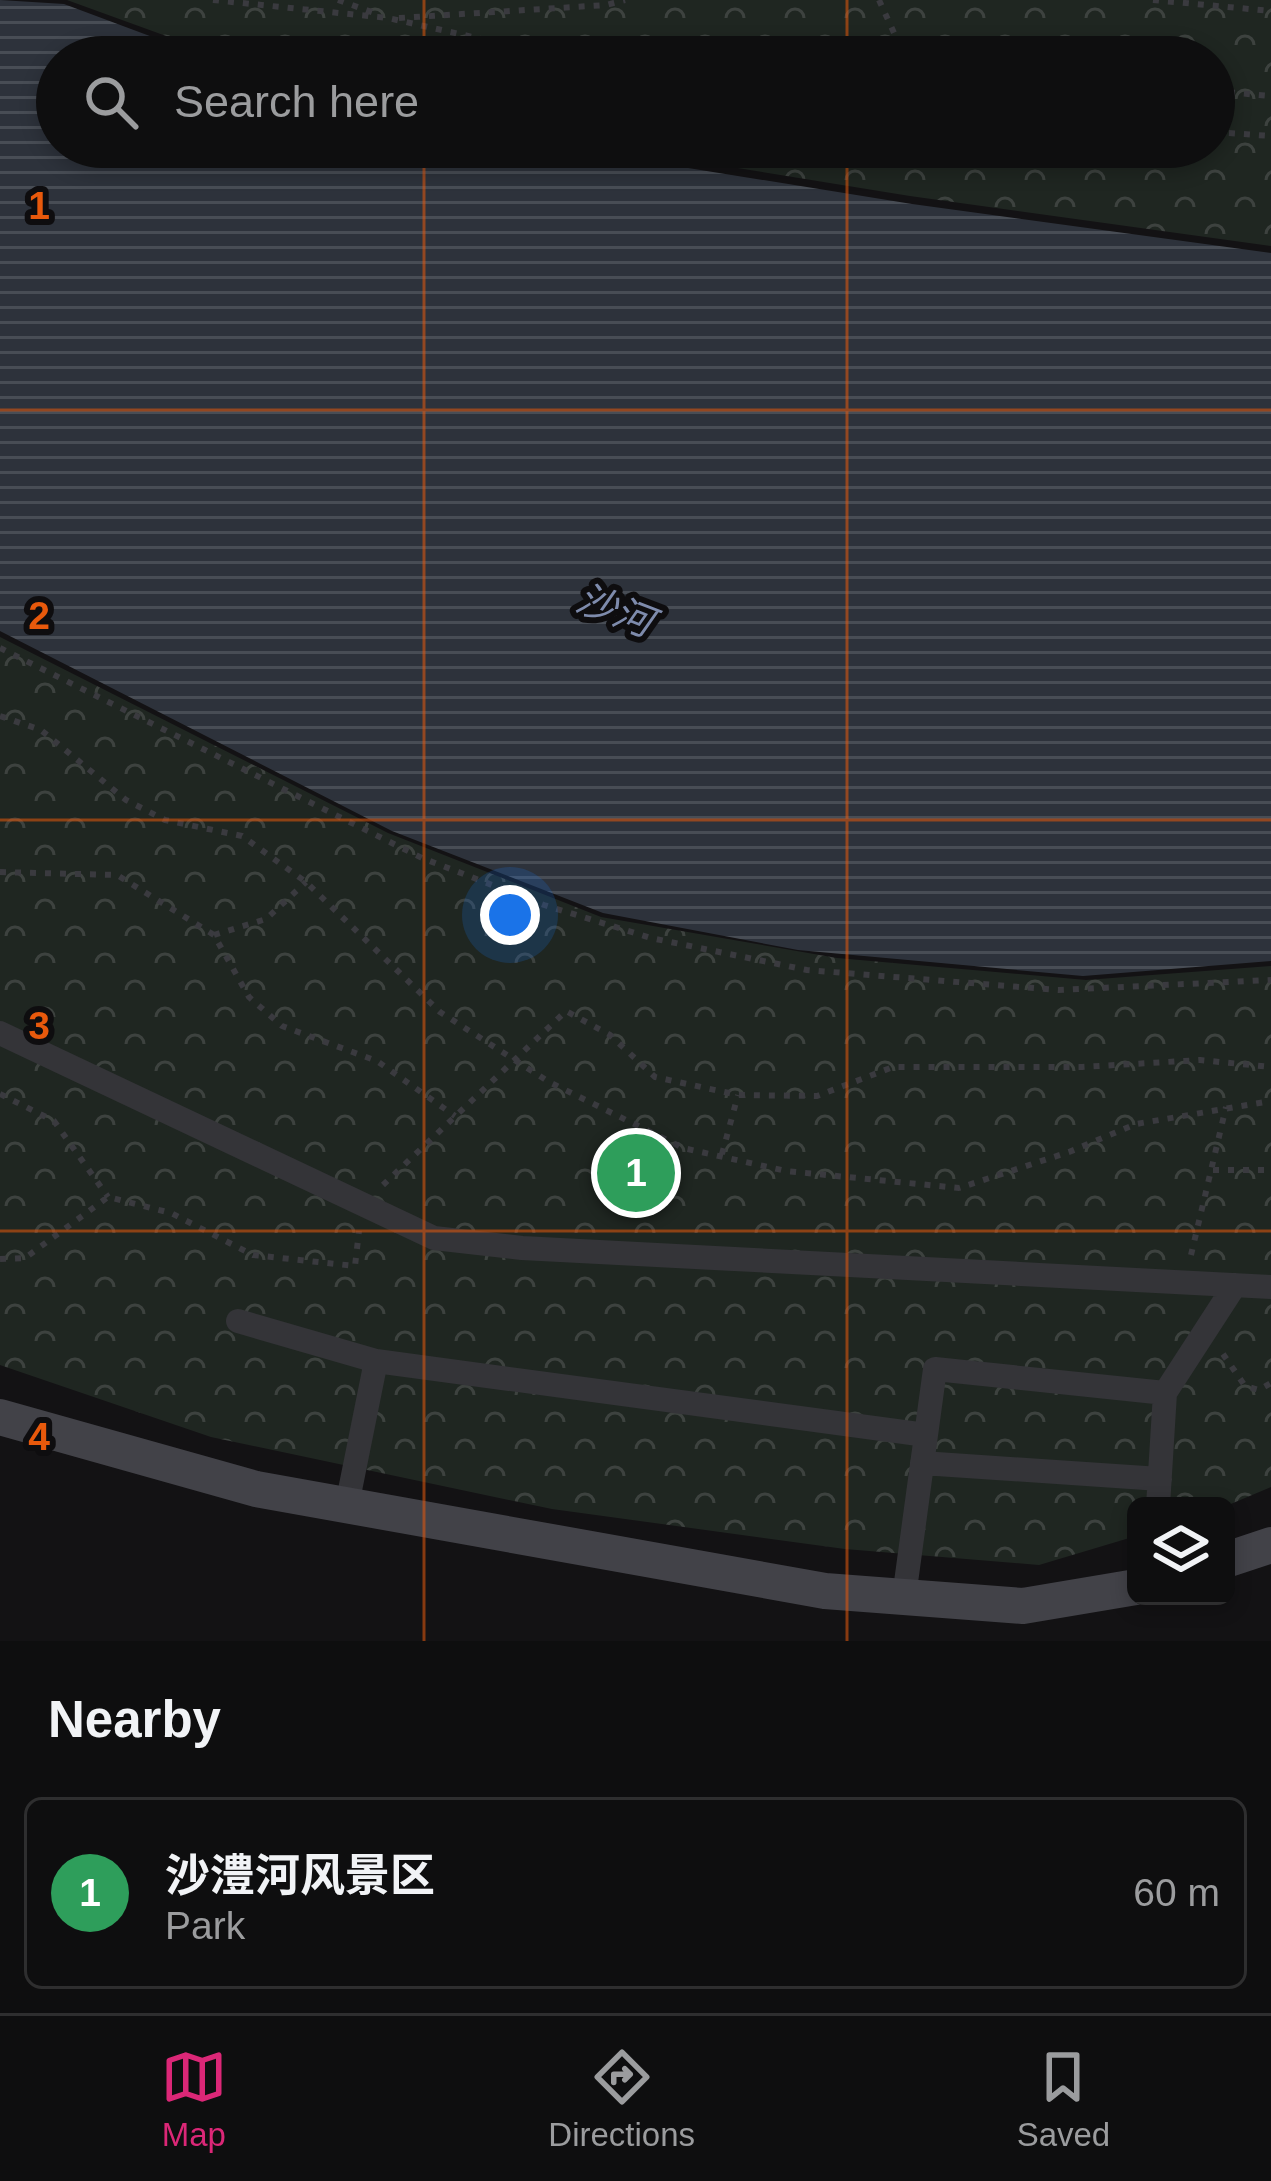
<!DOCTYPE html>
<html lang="en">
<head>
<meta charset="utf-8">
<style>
  body { margin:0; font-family:Helvetica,"Noto Sans SC",sans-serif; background:#1c1c1d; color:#f1f3f6 }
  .controls { position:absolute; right:36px; bottom:36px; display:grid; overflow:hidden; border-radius:18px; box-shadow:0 6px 18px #0003 }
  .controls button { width:108px; height:108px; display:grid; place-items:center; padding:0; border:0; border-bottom:3px solid #2e2e2f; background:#0e0e0f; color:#f1f3f6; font:60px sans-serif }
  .you { position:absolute; left:510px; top:915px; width:42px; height:42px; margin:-30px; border:9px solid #fff; border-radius:50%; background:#1a73e8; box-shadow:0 0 0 18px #1a73e833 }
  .badge { display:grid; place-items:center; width:78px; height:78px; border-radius:50%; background:#db2777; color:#fff; font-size:39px; font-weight:700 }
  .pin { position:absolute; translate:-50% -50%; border:6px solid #fff; box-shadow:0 3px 12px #0006 }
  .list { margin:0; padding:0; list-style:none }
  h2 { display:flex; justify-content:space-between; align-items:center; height:156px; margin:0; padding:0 48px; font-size:51px }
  h2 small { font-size:39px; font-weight:400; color:#9b9c9e }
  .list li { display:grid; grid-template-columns:78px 1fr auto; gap:36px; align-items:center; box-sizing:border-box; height:192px; margin:0 24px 24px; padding:0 24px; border:3px solid #2e2e2f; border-radius:18px }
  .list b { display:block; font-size:45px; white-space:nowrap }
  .list p { margin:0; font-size:39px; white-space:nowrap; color:#9b9c9e }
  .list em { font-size:39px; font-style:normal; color:#9b9c9e }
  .icon { flex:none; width:66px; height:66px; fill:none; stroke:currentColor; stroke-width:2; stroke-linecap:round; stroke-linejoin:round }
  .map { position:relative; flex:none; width:1271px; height:1641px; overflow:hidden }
  .search { position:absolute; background:#0e0e0f; box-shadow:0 6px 18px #0003; left:36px; right:36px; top:36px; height:132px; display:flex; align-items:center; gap:30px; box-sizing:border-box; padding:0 42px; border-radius:66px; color:#9b9c9e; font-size:45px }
  .sheet { height:372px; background:#0e0e0f }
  nav { display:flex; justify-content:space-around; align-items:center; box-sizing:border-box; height:168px; border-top:3px solid #2e2e2f; background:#0e0e0f; font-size:33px; color:#9b9c9e }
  nav a { display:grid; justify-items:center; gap:6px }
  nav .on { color:#db2777 }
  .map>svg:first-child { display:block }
  .park { fill:url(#park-crowns) }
  .water { fill:url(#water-rules) }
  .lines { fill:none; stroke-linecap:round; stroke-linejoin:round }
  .path { stroke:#3a3a3f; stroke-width:6; stroke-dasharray:6 9; stroke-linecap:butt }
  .street { stroke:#343438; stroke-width:24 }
  .secondary { stroke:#424248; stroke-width:36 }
  .grid { fill:none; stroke:#e8590c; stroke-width:3; stroke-opacity:0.55 }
  .labels { text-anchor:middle; stroke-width:12; stroke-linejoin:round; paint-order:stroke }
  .water-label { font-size:39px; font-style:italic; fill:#7e8bac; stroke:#0e0d0f }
  .grid-label { font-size:39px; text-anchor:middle; font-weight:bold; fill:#e8590c; stroke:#0e0d0f; stroke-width:12; stroke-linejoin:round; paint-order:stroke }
</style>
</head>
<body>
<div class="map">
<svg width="1271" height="1641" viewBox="0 0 1271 1641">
  <defs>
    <pattern id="park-crowns" width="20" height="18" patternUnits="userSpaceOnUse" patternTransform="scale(3)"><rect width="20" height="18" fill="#1f2621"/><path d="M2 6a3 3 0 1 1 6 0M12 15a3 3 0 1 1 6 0" fill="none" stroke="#3d423f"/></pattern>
    <pattern id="water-rules" width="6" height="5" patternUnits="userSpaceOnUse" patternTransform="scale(3)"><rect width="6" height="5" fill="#2d323b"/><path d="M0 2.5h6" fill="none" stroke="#484d55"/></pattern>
  </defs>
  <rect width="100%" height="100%" fill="#131214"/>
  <path class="park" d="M67,0H1271V246L910,196L608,147H1214V57H224Z
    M0,637L388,833L601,917L837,958L1086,980L1271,966V1487L1226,1506H1136V1536L1039,1565L845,1549L552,1509L211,1437L0,1365Z"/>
  <path class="water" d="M0,0L64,4L206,57H57V147H558L912,204L1271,253V961L1083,976L798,950L603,913L392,831L0,631Z"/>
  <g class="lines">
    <path class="path" d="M213,0L388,18L562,57
      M338,0L380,15
      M879,0L905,57
      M1153,0L1271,11
      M399,18L606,5L625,0
      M1214,91L1271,96
      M1214,132L1271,136
      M0,648L422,858L544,905L651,938L807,970L1058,990L1271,980
      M0,716L41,730L126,800L165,820L242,836L306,882L440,1012L549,1082L683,1148L786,1171L959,1188L1069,1152L1136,1124L1271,1101
      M0,872L117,875L214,935L249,997L282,1026L377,1061L455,1116
      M214,935L266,919L306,882
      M0,1094L54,1121L108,1197
      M722,1154L738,1095
      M1213,1170H1271
      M383,1185L566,1011L610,1035L655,1077L738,1095L817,1096L893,1067H1082L1200,1060L1271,1067
      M1191,1255L1226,1107
      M0,1259L25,1258L108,1197L171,1213L253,1255L355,1266L359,1231
      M1223,1354L1245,1386L1259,1390L1271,1383"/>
    <path class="street" d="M0,1033L434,1238L522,1248L1271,1287
      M238,1321L376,1361L926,1435
      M1165,1393L1235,1285
      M922,1463L1160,1479
      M347,1505L376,1361
      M904,1597L935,1369L1165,1393L1158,1506"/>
    <path class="secondary" d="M0,1417L256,1489L825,1591L1023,1606L1136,1587
      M1226,1560L1271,1545"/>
  </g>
  <path class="grid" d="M424,0V57M847,0V57M424,147V1641M847,147V1641M0,410H1271M0,820H1271M0,1231H1271"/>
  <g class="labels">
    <g class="water-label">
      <text transform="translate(615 610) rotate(21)" y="14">沙河</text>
    </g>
  </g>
  <g class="grid-label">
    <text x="39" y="219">1</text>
    <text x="39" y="629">2</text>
    <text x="39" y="1039">3</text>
    <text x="39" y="1450">4</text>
  </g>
</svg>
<div class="controls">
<button><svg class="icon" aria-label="layers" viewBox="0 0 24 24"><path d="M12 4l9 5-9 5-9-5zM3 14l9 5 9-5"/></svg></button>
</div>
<div class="you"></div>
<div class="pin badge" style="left:636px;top:1173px;background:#2e9e5b">1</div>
<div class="search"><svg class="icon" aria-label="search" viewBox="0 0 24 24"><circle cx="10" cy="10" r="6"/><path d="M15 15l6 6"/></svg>Search here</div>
</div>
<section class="sheet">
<h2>Nearby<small></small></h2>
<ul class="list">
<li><span class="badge" style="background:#2e9e5b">1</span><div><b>沙澧河风景区</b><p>Park</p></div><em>60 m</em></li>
</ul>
</section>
<nav>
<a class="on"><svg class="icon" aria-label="map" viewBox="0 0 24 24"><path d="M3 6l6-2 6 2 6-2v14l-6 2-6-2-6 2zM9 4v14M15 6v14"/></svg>Map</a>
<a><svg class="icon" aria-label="directions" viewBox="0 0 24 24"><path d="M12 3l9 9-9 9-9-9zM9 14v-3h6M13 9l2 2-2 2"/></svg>Directions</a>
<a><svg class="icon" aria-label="saved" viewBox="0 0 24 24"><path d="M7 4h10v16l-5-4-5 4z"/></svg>Saved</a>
</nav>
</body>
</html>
